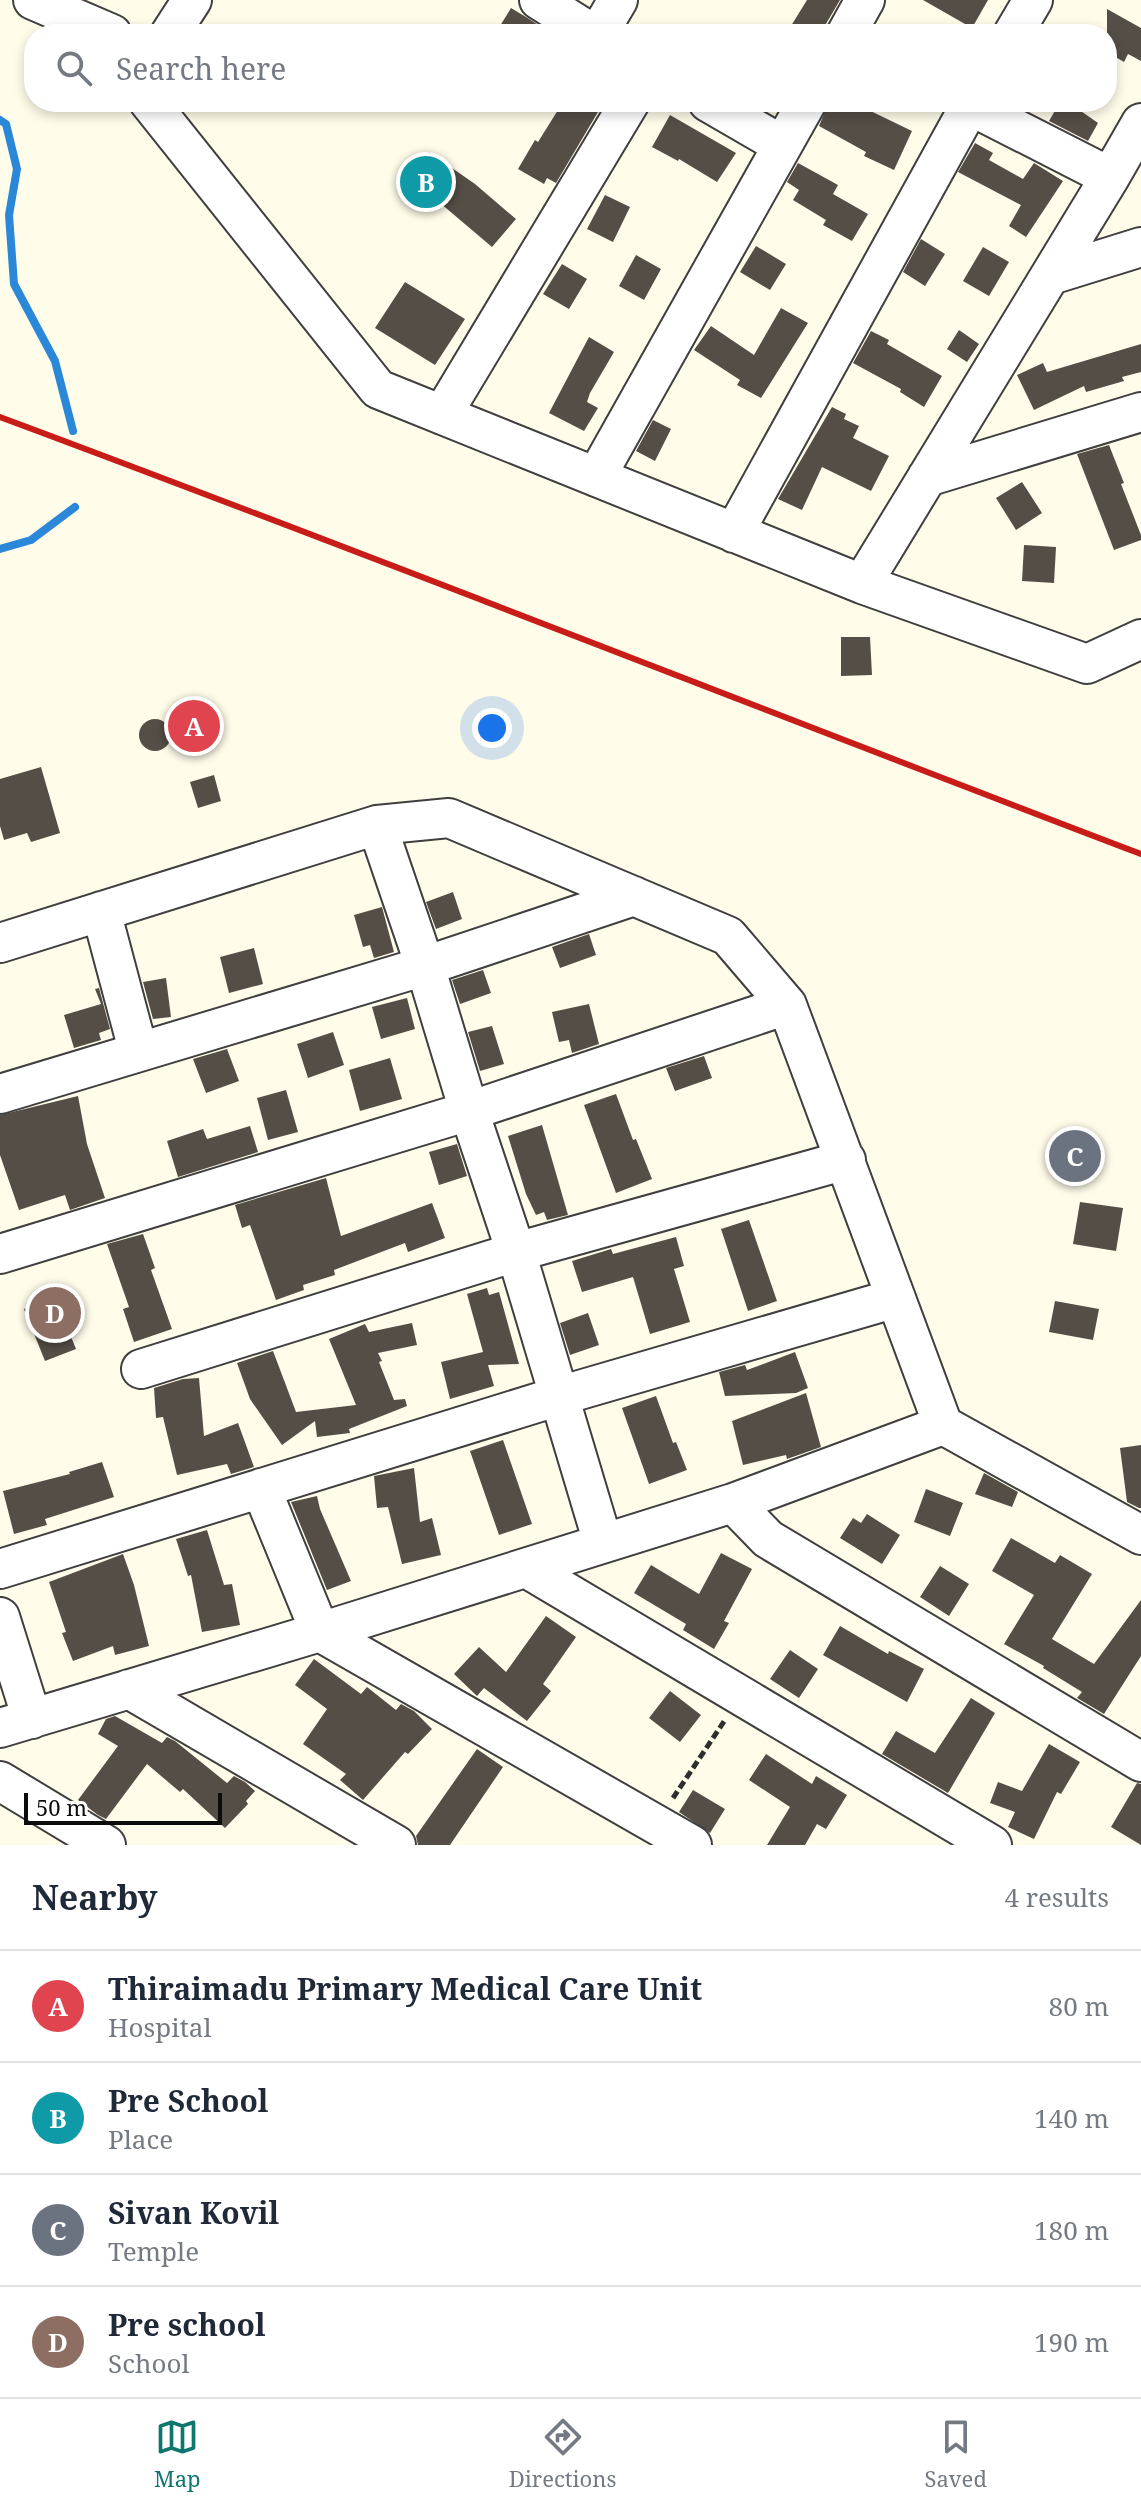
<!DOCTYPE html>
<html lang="en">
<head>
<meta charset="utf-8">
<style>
  body { margin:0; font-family:"Noto Serif",serif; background:#f2f2f3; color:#1f2937 }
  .scale { position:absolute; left:24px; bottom:20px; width:198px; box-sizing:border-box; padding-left:8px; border:4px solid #0c0c0c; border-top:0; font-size:22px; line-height:28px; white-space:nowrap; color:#0c0c0c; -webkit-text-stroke:6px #fff; paint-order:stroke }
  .you { position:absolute; left:492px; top:728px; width:28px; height:28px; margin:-20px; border:6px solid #fff; border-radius:50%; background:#1a73e8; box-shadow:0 0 0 12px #1a73e833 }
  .badge { display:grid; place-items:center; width:52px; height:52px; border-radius:50%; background:#0f766e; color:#fff; font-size:26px; font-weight:700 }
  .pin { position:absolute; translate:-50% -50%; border:4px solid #fff; box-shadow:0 2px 8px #0006 }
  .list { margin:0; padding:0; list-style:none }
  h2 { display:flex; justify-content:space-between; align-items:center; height:104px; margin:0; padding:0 32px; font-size:34px }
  h2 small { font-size:26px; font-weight:400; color:#747a83 }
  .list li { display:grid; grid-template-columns:52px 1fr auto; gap:24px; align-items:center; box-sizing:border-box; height:112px; padding:0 32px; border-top:2px solid #e0e1e3 }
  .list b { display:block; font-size:30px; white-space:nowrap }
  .list p { margin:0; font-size:26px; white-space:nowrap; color:#747a83 }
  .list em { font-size:26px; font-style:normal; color:#747a83 }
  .icon { flex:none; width:44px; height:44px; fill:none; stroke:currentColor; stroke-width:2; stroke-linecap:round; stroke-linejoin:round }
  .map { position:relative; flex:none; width:1141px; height:1845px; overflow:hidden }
  .search { position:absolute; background:#fff; box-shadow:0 4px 12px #0003; left:24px; right:24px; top:24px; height:88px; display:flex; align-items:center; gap:20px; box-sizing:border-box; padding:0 28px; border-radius:32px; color:#747a83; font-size:30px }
  .sheet { height:552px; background:#fff }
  nav { display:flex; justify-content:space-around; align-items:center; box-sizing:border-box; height:112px; border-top:2px solid #e0e1e3; background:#fff; font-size:22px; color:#747a83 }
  nav a { display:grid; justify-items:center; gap:4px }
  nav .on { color:#0f766e }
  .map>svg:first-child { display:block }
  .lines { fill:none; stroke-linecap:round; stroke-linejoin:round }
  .stream { stroke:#2b88d9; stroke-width:8 }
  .building { fill:#554e47 }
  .minor-casing { stroke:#3f3f3f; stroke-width:42 }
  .path { stroke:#2e2e2e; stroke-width:5; stroke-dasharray:8 4; stroke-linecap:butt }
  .minor { stroke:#fff; stroke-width:38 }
  .rail { stroke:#c71c18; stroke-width:6 }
</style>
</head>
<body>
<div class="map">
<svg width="1141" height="1845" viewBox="0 0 1141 1845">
  <rect width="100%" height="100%" fill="#fffcea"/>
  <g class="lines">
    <path class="stream" d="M0,120L6,124L17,169L9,215L14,284L55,361L73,431
      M0,549L31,540L75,507"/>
  </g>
  <path class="building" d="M807,0H840L820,34H786Z
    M923,0H988L972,28Z
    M511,8L526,17L552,34H495Z
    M1107,9L1141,28V61L1128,54L1124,62L1107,52Z
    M563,102H581L598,112L556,183L547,178L544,184L518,169L535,140L538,142Z
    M829,102H852L912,131L894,170L864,156L866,152L819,126Z
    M1060,102H1068L1098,123L1088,141L1049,121Z
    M670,115L736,153L717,182L679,159L678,161L652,147Z
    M975,143L993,153L989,160L1023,179L1034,163L1063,181L1026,237L1009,226L1021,205L958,172Z
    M429,152L475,184L516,219L492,247L433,197L423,211L399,195Z
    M798,163L838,185L833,194L868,214L852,241L823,225L826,220L793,200L799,190L787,182Z
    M605,195L630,207L613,242L587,229Z
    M921,239L945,254L925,286L903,272Z
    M756,246L786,264L770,290L740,272Z
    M983,247L1009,262L989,296L963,281Z
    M636,255L661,269L644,300L619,286Z
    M562,264L587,279L569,309L543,294Z
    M405,282L465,319L435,365L375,328Z
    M781,308L808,323L761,398L737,385L740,380L694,350L711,326L754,355Z
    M959,330L979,344L967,362L947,349Z
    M871,331L889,340L887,344L942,376L924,407L900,392L901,389L853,363Z
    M589,337L614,352L590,393L587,402L598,408L584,431L549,413Z
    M1141,344V372L1122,377L1124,381L1086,392L1084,386L1034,410L1017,375L1043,363L1047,372Z
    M832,407L846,414L844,419L859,426L853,438L889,456L871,491L822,467L802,510L778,499Z
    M653,420L671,429L655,461L636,451Z
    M1109,445L1124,483L1121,484L1141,535V540L1114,550L1077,454Z
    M1022,482L1042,513L1016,530L996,498Z
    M1024,545L1056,547L1054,583L1022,581Z
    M841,637H870L872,675L841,676Z
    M139 735a16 16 0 1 1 32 0a16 16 0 1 1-32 0Z
    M41,767L60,833L31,842L27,833L4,840L0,826V779Z
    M214,775L221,801L198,808L190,782Z
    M453,892L462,919L436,929L426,902Z
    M382,907L394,952L374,958L370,945L363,947L354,915Z
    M589,934L596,955L560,968L552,947Z
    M254,948L263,984L229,993L220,957Z
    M483,970L491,993L460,1004L452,980Z
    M166,978L171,1017L153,1019L143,982Z
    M99,988L110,1029L99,1033L101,1040L74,1048L64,1015L101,1004L95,989Z
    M407,998L415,1029L381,1039L372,1007Z
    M589,1004L599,1044L572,1053L569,1040L559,1042L552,1012Z
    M492,1026L504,1064L480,1071L468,1032Z
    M333,1032L344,1065L308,1078L297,1044Z
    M227,1049L239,1081L206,1093L193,1059Z
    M704,1056L712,1078L675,1091L666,1068Z
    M390,1058L402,1099L360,1111L349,1070Z
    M286,1090L298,1132L268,1140L257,1098Z
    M616,1094L633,1140L636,1139L652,1179L616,1193L584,1105Z
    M78,1096L87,1144L105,1198L70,1210L65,1195L19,1210L0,1155V1115Z
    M542,1125L568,1215L547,1220L544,1212L536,1215L526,1194L508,1136Z
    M250,1126L258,1152L178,1177L167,1141L203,1129L207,1139Z
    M457,1144L467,1176L439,1185L429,1152Z
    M326,1178L341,1236L432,1203L445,1238L408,1252L405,1243L334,1270L335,1275L303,1285L304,1290L276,1300L250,1225L242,1228L235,1205Z
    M1080,1202L1123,1208L1116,1251L1073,1244Z
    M749,1220L777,1301L748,1311L721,1229Z
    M143,1234L155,1268L151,1270L172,1329L134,1342L123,1309L129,1307L107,1244Z
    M676,1237L684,1266L674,1269L690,1322L650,1334L633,1277L582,1292L572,1261L611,1249L613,1254Z
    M487,1288L489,1295L499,1292L519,1364L488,1365L494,1386L450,1399L441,1362L483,1352L467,1294Z
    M55,1297L76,1349L45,1361L24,1309Z
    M1055,1301L1099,1309L1093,1340L1049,1332Z
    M588,1313L599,1345L570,1355L560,1323Z
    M412,1323L417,1345L378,1353L382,1361L379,1362L394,1400L405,1399L407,1406L349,1429L350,1433L317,1437L315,1421L282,1445L250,1399L237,1363L273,1351L296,1412L356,1405L329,1339L365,1324L369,1332Z
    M795,1352L808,1388L796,1393L725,1396L719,1372L745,1365L747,1370Z
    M199,1378L204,1436L238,1423L254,1467L231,1474L227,1464L177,1475L163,1417L156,1418L154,1388L183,1379Z
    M806,1393L821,1447L787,1459L786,1455L743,1465L732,1421Z
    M656,1396L673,1443L676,1442L687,1470L649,1484L622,1408Z
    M503,1440L532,1524L499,1535L470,1451Z
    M1141,1445V1508H1139L1127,1502L1120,1448Z
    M102,1462L114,1497L45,1519L47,1525L14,1534L3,1491L70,1474L69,1472Z
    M414,1468L420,1522L432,1518L441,1555L402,1564L388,1507L377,1508L374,1476Z
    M984,1473L1018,1492L1012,1507L975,1494Z
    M926,1489L963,1503L950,1536L914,1522Z
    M317,1496L320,1509L351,1581L327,1590L291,1502Z
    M867,1514L900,1535L882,1564L840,1538L853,1518L861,1523Z
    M207,1530L224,1585L232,1584L240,1625L202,1632L191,1575L188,1576L176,1539Z
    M1011,1538L1055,1563L1060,1555L1092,1574L1052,1639L1094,1664L1141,1600V1656L1104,1714L1077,1698L1082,1692L1043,1668L1044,1666L1004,1644L1034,1595L992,1571Z
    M721,1553L752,1569L724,1621L729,1623L714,1649L683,1630L686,1624L634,1593L651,1565L699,1594Z
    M123,1554L134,1585L149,1646L115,1655L113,1646L73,1661L62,1633L66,1632L49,1582Z
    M940,1566L969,1584L949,1616L920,1597Z
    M546,1616L576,1637L543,1684L551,1691L527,1721L484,1688L477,1696L454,1674L479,1647L506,1672Z
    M840,1626L888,1654L889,1651L924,1669L907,1702L823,1655Z
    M790,1650L818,1669L799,1698L770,1679Z
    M314,1659L361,1694L367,1687L396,1710L401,1704L414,1711L432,1729L408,1754L405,1752L363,1800L340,1780L346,1774L303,1744L327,1709L295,1685Z
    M670,1691L701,1715L680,1742L649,1718Z
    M971,1698L995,1713L948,1793L882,1754L896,1731L935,1753Z
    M115,1716L162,1743L167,1737L175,1741L227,1783L234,1776L245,1782L255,1791L246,1801L248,1804L225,1828L183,1789L180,1792L147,1764L106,1819L98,1815L78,1800L118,1746L98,1734L106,1719Z
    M1049,1744L1080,1762L1061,1794L1057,1792L1034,1839L1008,1827L1015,1812L990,1803L998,1782L1022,1791Z
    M477,1749L503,1767L450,1845H418L416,1836Z
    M766,1754L812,1784L816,1776L847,1795L826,1829L817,1824L805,1845H767L790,1807L749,1780Z
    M1137,1783L1141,1784V1845L1111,1827Z
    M693,1790L725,1809L710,1833L679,1812Z"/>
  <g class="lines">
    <defs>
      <path id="minor" d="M33,0L112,34
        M539,0L593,34
        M170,34L192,0
        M598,34L618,0
        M846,34L865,0
        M1013,34L1033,0
        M149,102L378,389L862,584L1087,664L1141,639
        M708,102L782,145
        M1110,177L1141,123
        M1051,275L1141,247
        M442,415L630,102
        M596,477L807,102
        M927,477L1141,412
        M734,533L972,102
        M862,584L1110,177L963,102
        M377,825L425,966L469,1111L516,1252L603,1543
        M101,911L138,1050
        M0,943L377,825L449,818L728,936L787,1005L943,1425L1141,1535
        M0,1094L425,966L634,896
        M0,1254L469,1111L787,1005
        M141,1369L516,1252L846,1160
        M261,1488L320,1632L692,1845
        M733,1503L768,1539L1141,1762
        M526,1568L992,1845
        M0,1569L559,1396L896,1298
        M0,1617L32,1719
        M129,1689L396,1845
        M0,1728L320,1632L733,1503L943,1425
        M0,1781L106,1845"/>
    </defs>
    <use href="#minor" class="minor-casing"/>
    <path class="path" d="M673,1798L725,1720"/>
    <use href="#minor" class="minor"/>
    <path class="rail" d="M0,417C382,559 760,709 1141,854"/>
  </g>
</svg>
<div class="scale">50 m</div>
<div class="you"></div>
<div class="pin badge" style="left:194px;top:726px;background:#e0444e">A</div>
<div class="pin badge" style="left:426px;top:182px;background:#0f9aa8">B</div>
<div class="pin badge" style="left:1075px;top:1156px;background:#6b7280">C</div>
<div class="pin badge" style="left:55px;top:1313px;background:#8d6e63">D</div>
<div class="search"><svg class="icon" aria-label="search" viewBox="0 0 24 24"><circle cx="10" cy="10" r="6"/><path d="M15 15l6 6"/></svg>Search here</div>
</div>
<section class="sheet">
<h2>Nearby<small>4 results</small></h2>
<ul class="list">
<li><span class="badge" style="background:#e0444e">A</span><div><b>Thiraimadu Primary Medical Care Unit</b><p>Hospital</p></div><em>80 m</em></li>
<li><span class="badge" style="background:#0f9aa8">B</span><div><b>Pre School</b><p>Place</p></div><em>140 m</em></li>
<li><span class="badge" style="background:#6b7280">C</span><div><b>Sivan Kovil</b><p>Temple</p></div><em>180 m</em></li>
<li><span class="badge" style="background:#8d6e63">D</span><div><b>Pre school</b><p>School</p></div><em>190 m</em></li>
</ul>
</section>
<nav>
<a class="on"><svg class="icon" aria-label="map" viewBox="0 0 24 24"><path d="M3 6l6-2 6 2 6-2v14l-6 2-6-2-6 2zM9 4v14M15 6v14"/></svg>Map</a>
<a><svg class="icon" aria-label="directions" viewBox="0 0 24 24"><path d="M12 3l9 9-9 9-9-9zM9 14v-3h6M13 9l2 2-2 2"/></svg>Directions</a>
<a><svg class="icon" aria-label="saved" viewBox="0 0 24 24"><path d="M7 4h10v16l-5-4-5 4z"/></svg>Saved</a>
</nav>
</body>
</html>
